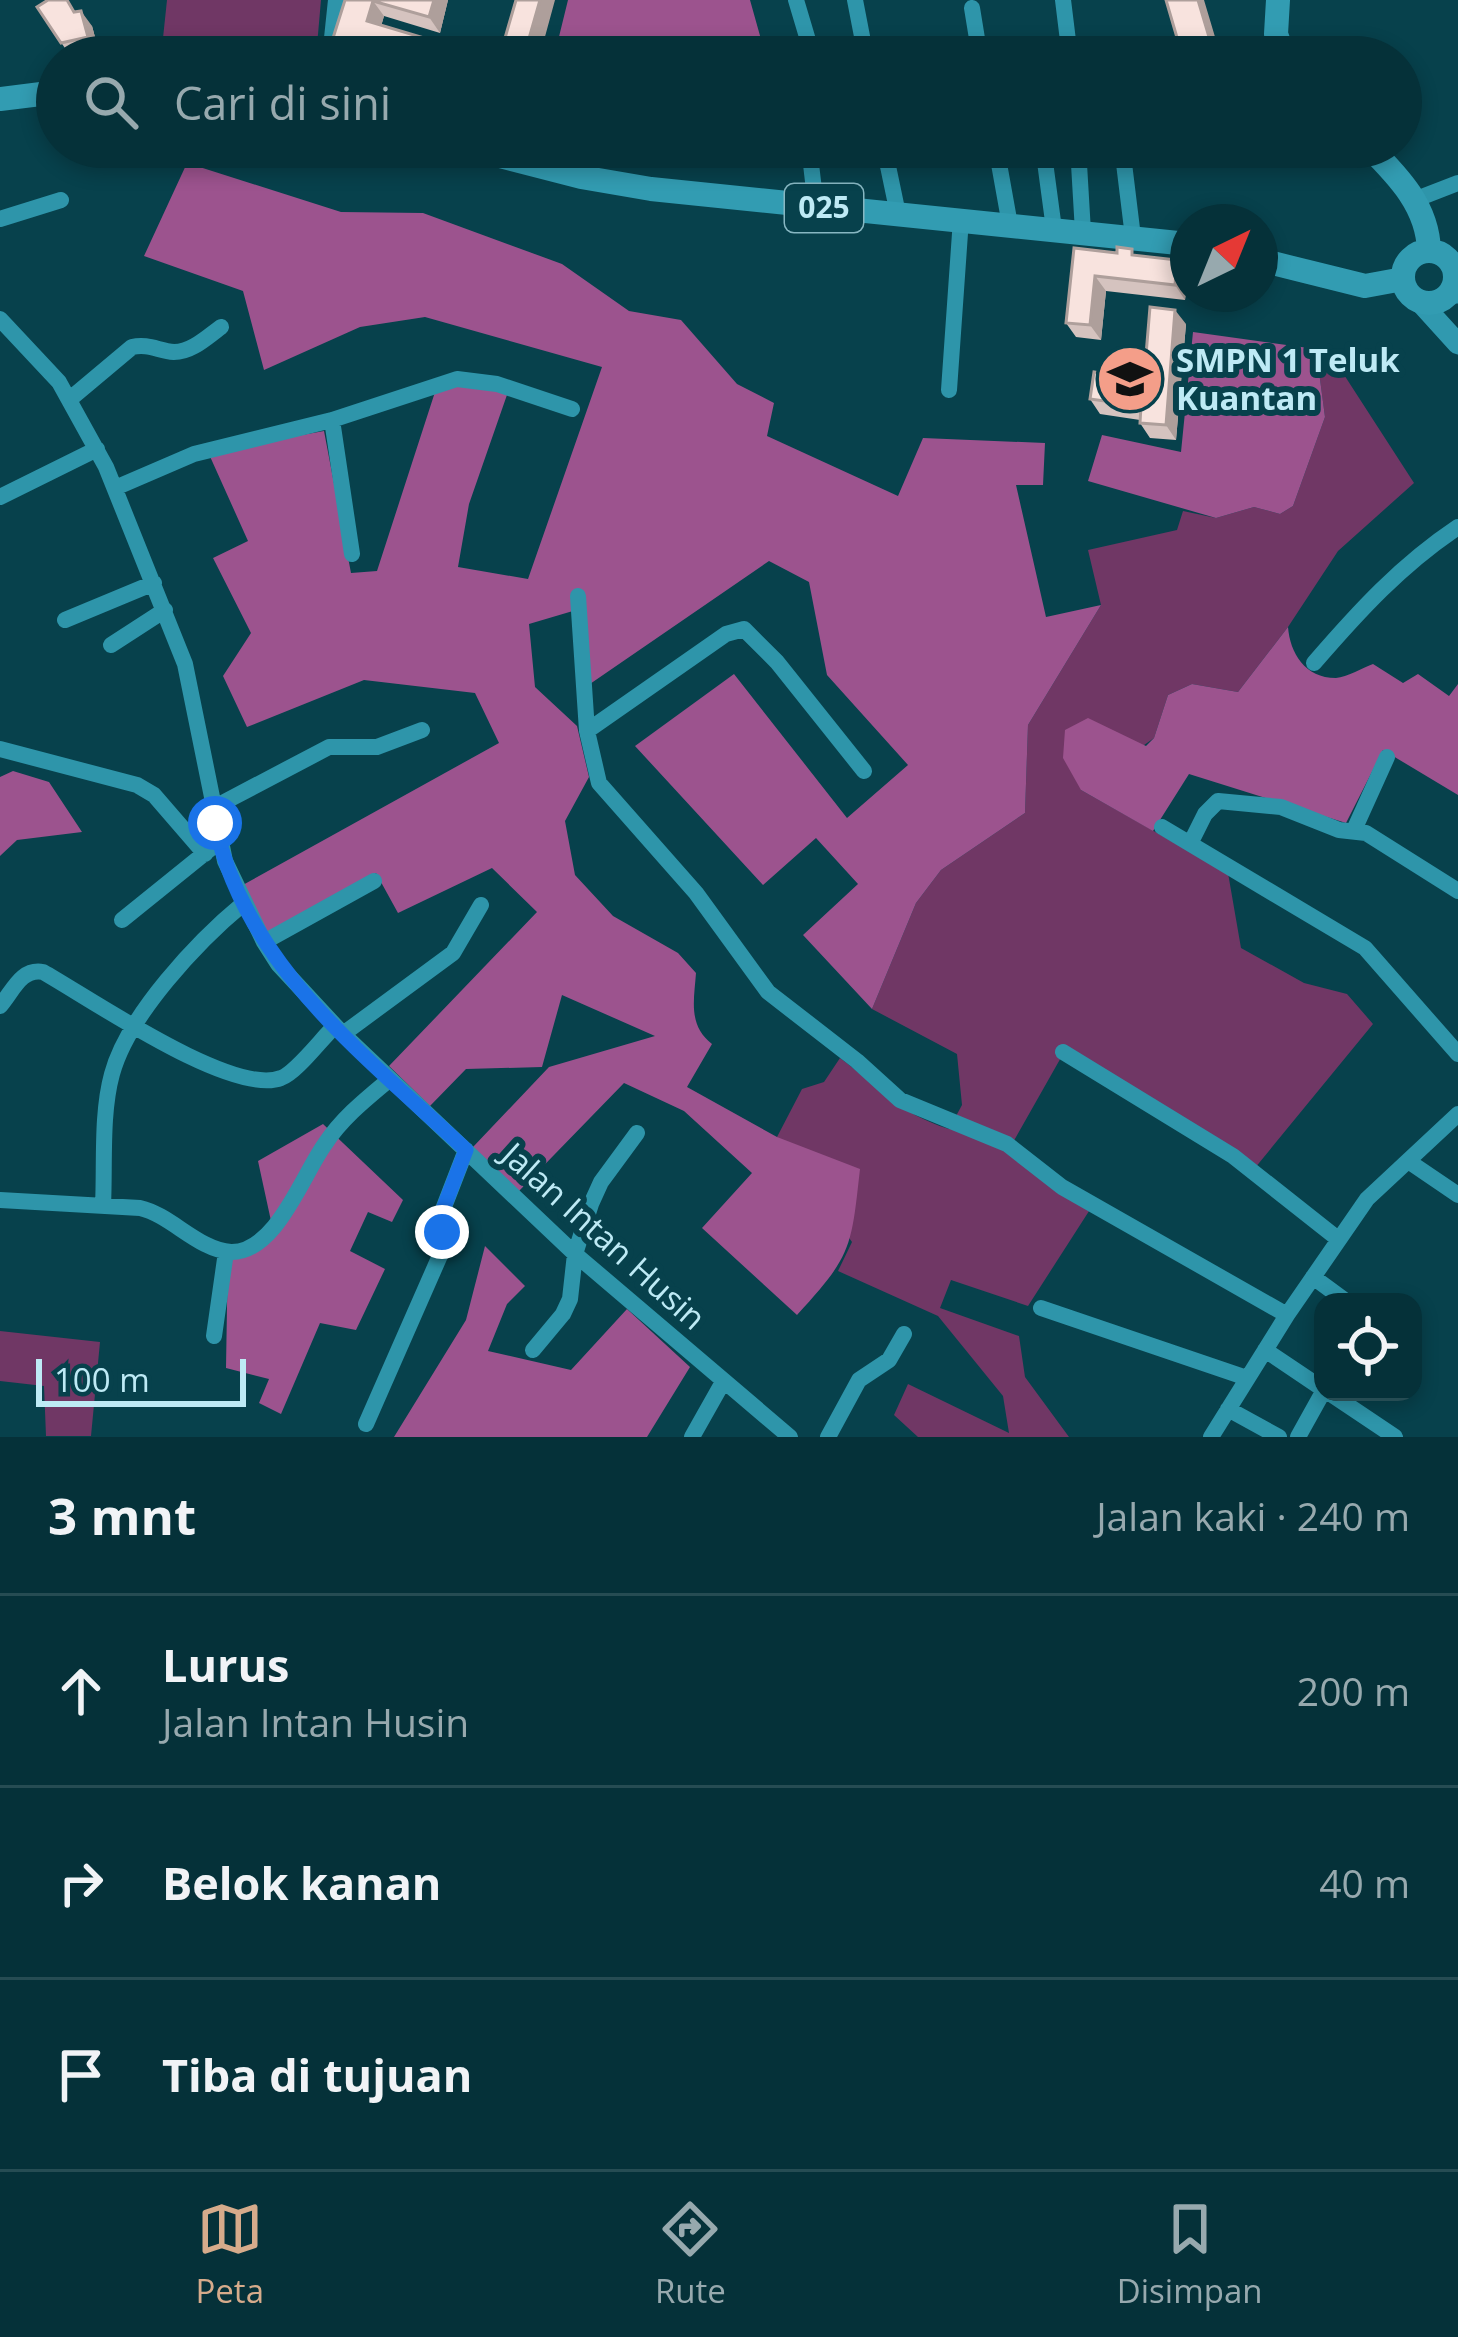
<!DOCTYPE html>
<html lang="id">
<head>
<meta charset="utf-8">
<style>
  body { margin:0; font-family:"Open Sans",sans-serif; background:#0e3941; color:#f1f3f6 }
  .controls { position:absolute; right:36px; bottom:36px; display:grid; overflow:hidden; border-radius:24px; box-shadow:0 6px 18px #0003 }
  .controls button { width:108px; height:108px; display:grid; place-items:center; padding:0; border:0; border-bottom:3px solid #264c53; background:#053139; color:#f1f3f6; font:60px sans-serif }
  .compass { position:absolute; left:1170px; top:204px; width:108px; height:108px; border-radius:50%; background:#053139; box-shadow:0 6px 18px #0003; rotate:43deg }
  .scale { position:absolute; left:36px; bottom:30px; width:210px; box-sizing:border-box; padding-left:12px; border:6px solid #beeaf5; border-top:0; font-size:33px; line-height:42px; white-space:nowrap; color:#beeaf5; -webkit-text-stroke:9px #07414c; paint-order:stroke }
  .stop { position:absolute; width:36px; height:36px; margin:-27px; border:9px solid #1a73e8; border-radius:50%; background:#fff }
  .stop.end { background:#1a73e8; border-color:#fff; box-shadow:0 3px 12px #0008 }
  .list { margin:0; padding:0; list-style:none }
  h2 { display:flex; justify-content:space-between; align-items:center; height:156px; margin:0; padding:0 48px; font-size:51px }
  h2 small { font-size:39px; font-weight:400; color:#97a9ae }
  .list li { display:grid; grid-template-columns:78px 1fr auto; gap:36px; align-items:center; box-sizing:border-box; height:192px; padding:0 48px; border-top:3px solid #264c53 }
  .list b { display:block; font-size:45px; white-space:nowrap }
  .list p { margin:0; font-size:39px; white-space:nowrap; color:#97a9ae }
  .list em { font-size:39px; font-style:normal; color:#97a9ae }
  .icon { flex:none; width:66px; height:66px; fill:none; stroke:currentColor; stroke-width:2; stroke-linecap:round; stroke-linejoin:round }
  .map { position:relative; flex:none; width:1458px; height:1437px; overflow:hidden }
  .search { position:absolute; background:#053139; box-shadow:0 6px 18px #0003; left:36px; right:36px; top:36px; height:132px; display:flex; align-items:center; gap:30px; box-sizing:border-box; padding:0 42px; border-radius:66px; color:#97a9ae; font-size:45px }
  .sheet { height:732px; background:#053139 }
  nav { display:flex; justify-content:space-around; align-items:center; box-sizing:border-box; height:168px; border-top:3px solid #264c53; background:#053139; font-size:33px; color:#97a9ae }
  nav a { display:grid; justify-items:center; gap:6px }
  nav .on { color:#d6ab8b }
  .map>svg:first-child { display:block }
  .green { fill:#703765 }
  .forest { fill:#9c538e }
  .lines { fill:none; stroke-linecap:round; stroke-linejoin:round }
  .minor { stroke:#2e95aa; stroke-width:16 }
  .major { stroke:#3099af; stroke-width:21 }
  .highway { stroke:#329cb2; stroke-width:24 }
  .wall { fill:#d5c3bf }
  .shaded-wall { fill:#ae9f9b }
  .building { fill:#f8e3de; stroke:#ae9f9b; stroke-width:3 }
  .route { stroke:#1a73e8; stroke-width:15 }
  .labels { text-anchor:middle; stroke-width:12; stroke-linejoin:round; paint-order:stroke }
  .shield { fill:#07414c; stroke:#87b7c2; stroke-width:3 }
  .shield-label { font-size:30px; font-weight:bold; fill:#beeaf5 }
  .poi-label { font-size:33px; font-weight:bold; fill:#beeaf5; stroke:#07414c; text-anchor:start }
  .street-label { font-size:33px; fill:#beeaf5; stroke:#07414c }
</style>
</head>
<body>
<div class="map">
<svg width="1458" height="1437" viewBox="0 0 1458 1437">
  <rect width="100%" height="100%" fill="#07414c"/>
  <path class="green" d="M167,0H321L316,57H161Z
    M1316,349L1339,367L1414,483L1338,551L1288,627L1238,692L1192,684L1168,695L1154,738L1081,790L1228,873L1241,948L1304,983L1347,994L1373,1024L1250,1174L1063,1054L1007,1153L1091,1208L1028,1306L951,1280L940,1308L1019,1336L1025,1377L1069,1437H918L894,1415L908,1384L1009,1433L1003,1396L938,1316L838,1271L852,1242L777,1137L802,1089L824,1082L840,1058C880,1088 898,1113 949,1129L962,1105L957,1054L872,1009L916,903L941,870L1025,813L1028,725L1101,605L1088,550L1177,530L1183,511L1216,518L1254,507L1280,514L1293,506L1325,417Z
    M0,1331L100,1342L91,1436H46L44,1386L0,1381Z"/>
  <path class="forest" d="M568,0H750L766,57H755L745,46L712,40L711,57H554Z
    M187,163L341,212L423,213L562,264L629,311L681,320L737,384L774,403L767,436L898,496L923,438L1045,443L1043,485H1016L1046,617L1101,605L1028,725L1025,813L941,870L916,903L872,1009L803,935L858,884L816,838L763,885L635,746L734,674L847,818L908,765L827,675L809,582L769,561L587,686L583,608L529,624L535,687L577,726L589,777L565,821L575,875L613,916L678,953L696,973C694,1001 688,1025 712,1044L687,1087L777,1137L860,1169C851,1249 852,1255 797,1315L702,1228L752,1173L684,1111L624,1083L519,1191L473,1147L549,1067L655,1036L562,995L542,1067L466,1069L430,1106L389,1066L537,912L492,868L398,913L376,873L266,935L241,886L499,743L475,693L364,680L247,727L223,676L251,633L213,558L248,541L208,452L324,431L351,573L377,571L435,392L461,383L508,392L469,504L458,567L528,579L602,367L425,317L360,327L264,370L243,291L144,256Z
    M1193,332L1316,349L1325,417L1293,506L1280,514L1254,507L1216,518L1088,481L1102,435L1181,452Z
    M1288,627C1290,653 1305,678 1336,678C1347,677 1362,668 1373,664L1403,683L1418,674L1449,696L1458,684V795L1383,750L1346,823L1189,774L1153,831L1081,790L1063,758L1065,730L1088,718L1146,746L1154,738L1168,695L1192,684L1238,692Z
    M13,771L49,782L82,832L17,840L0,856V777Z
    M323,1124L403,1200L392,1222L368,1212L350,1251L385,1269L356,1330L320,1323L281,1414L259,1403L269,1379L226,1368L228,1246L245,1245L271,1221L258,1161Z
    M485,1246L525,1286L507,1304L488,1351L571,1370L627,1309L690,1367L647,1437H394L466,1320Z"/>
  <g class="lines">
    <path class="minor" d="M796,0L813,57
      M855,0L866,57
      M1063,0L1070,57
      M972,8L980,57
      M330,57L336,0
      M809,147L816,207
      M884,147L898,214
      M996,147L1010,225
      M1043,147L1054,229
      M1078,147L1083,232
      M1122,147L1133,237
      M1414,200L1458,183
      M0,219L61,200
      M0,319L59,382L106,467L185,664L225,861L264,942L278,964L343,1034L575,1254L790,1437
      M949,390L961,219
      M70,399L132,347C148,343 159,351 174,352C192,352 207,337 221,327
      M332,420L352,554
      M115,488L194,454L332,420L457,379L497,384L572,409
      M0,497L97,449
      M578,596L587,731L599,783L696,893L768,992L857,1061L900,1100L1007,1144L1062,1187L1287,1315
      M65,620L154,583
      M111,645L165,610
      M1314,663C1359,611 1401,565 1458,527
      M587,731L726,634L744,629L777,662L864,771
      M0,749L137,785L154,795L205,854
      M213,808L329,747H377L422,730
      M1162,827L1365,948L1458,1054
      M1354,830L1387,757
      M1191,842L1205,814L1218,801L1281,807L1339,830L1366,833L1458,891
      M122,920L210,849
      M264,942L374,881
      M0,1006C13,991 21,968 43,972C88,997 232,1097 281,1078C296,1073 322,1038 335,1026
      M343,1034L453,953L481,905
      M1063,1052L1233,1156L1338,1239
      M1411,1163L1458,1195
      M0,1200L140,1208C171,1215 198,1250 231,1252C276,1253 303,1174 325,1144C342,1118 366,1099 390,1079
      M103,1206C105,1164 101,1114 112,1074C128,1015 198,941 244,903
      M1313,1277L1347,1302
      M1041,1308L1247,1378
      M214,1336L226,1252
      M533,1350L563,1314L570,1299L575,1254L591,1204L601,1182L637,1133
      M1265,1350L1323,1389
      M1328,1392L1395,1437
      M1228,1409L1279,1437
      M366,1424L442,1251V1212L466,1150
      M692,1437L723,1382
      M828,1437L859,1380L889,1360L904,1334
      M1211,1437L1287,1315L1367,1199L1458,1114
      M1298,1437L1323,1392"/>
    <path class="major" d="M1454,286L1458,293
      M1419,301L1458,344"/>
    <path class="highway" d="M1278,0L1276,34L1284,57
      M0,99L57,92
      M465,147L581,177L651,189L1188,244
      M1369,147C1399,177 1428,207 1429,251
      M1403 277a26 26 0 1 1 52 0a26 26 0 1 1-52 0Z
      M1260,260L1365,286L1403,279"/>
  </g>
  <path class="wall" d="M345,0H448L440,33L384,16L381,26L461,49L466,57H355L344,54L333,38Z
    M37,7L92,26L99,52L71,57Z
    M1074,248L1177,260L1188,275L1185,300L1106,291L1101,340L1076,337L1066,323Z
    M1186,324L1176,440L1150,438L1140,423V420L1100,414L1090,399L1144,379Z"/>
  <path class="shaded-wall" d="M434,0H448L440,33L429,17Z
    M540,0H555L543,44L548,52L547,57H532L530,35Z
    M1198,0H1204L1221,57H1215Z
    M373,1L384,16L378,37L367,21Z
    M81,11L92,26L99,52L88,37Z
    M1177,260L1188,275L1185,300L1175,285Z
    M1095,276L1106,291L1101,340L1090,325Z
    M1175,310L1186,324L1176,440L1166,425Z"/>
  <path class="building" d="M48,0H67L74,12L81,11L88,37L61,43L37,7Z
    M345,0H434L429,17L373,1L367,21L461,49L459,57H395L333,38Z
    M516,0H540L530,35L537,36L532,57H491L492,54L503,45Z
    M1166,0H1198L1215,57H1151L1148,49L1178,41Z
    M1117,247L1132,249V255L1177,260L1175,285L1095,276L1090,325L1066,323L1074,248L1117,253Z
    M1150,307L1175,310L1166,425L1140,423L1141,406L1090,399L1094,372L1144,379Z"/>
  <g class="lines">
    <path class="route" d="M215,823C244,965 366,1056 466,1150L442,1212V1232"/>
  </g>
  <defs>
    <symbol id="school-disc" viewBox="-11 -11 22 22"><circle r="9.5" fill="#f49e89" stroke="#07414c"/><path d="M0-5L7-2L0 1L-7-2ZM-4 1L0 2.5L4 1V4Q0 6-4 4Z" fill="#111"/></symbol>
  </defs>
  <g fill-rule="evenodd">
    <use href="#school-disc" x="1092" y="341" width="76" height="76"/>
  </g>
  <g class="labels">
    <rect class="shield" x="785" y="184" width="78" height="48" rx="9"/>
    <g class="shield-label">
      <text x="824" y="218">025</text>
    </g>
    <g class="poi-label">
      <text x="1176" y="372">SMPN 1 Teluk<tspan x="1176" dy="38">Kuantan</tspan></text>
    </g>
    <g class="street-label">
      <text transform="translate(604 1236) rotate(42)" y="12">Jalan Intan Husin</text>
    </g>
  </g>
</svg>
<div class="controls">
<button><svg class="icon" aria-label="locate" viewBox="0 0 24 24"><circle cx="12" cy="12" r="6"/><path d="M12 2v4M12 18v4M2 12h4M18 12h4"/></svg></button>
</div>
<svg class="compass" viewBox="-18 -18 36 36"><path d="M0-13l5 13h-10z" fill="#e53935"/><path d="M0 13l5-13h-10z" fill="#97a9ae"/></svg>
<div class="scale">100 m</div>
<div class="stop" style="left:215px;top:823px"></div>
<div class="stop end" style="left:442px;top:1232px"></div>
<div class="search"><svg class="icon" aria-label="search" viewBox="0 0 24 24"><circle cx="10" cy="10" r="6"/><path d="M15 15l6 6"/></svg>Cari di sini</div>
</div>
<section class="sheet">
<h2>3 mnt<small>Jalan kaki · 240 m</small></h2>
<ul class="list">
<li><svg class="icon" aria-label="ahead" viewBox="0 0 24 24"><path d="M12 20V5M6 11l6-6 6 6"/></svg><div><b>Lurus</b><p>Jalan Intan Husin</p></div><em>200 m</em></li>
<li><svg class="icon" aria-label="right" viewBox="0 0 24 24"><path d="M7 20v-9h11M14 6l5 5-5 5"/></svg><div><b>Belok kanan</b></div><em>40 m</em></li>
<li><svg class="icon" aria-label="arrive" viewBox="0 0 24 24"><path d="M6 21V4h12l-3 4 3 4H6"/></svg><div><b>Tiba di tujuan</b></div></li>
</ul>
</section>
<nav>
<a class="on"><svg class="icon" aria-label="map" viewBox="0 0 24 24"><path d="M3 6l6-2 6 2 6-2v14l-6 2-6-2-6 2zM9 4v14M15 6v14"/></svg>Peta</a>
<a><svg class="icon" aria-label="directions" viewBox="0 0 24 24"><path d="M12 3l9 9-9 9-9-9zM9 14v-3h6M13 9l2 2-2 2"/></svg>Rute</a>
<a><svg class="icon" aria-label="saved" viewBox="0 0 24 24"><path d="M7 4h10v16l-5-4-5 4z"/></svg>Disimpan</a>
</nav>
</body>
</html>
